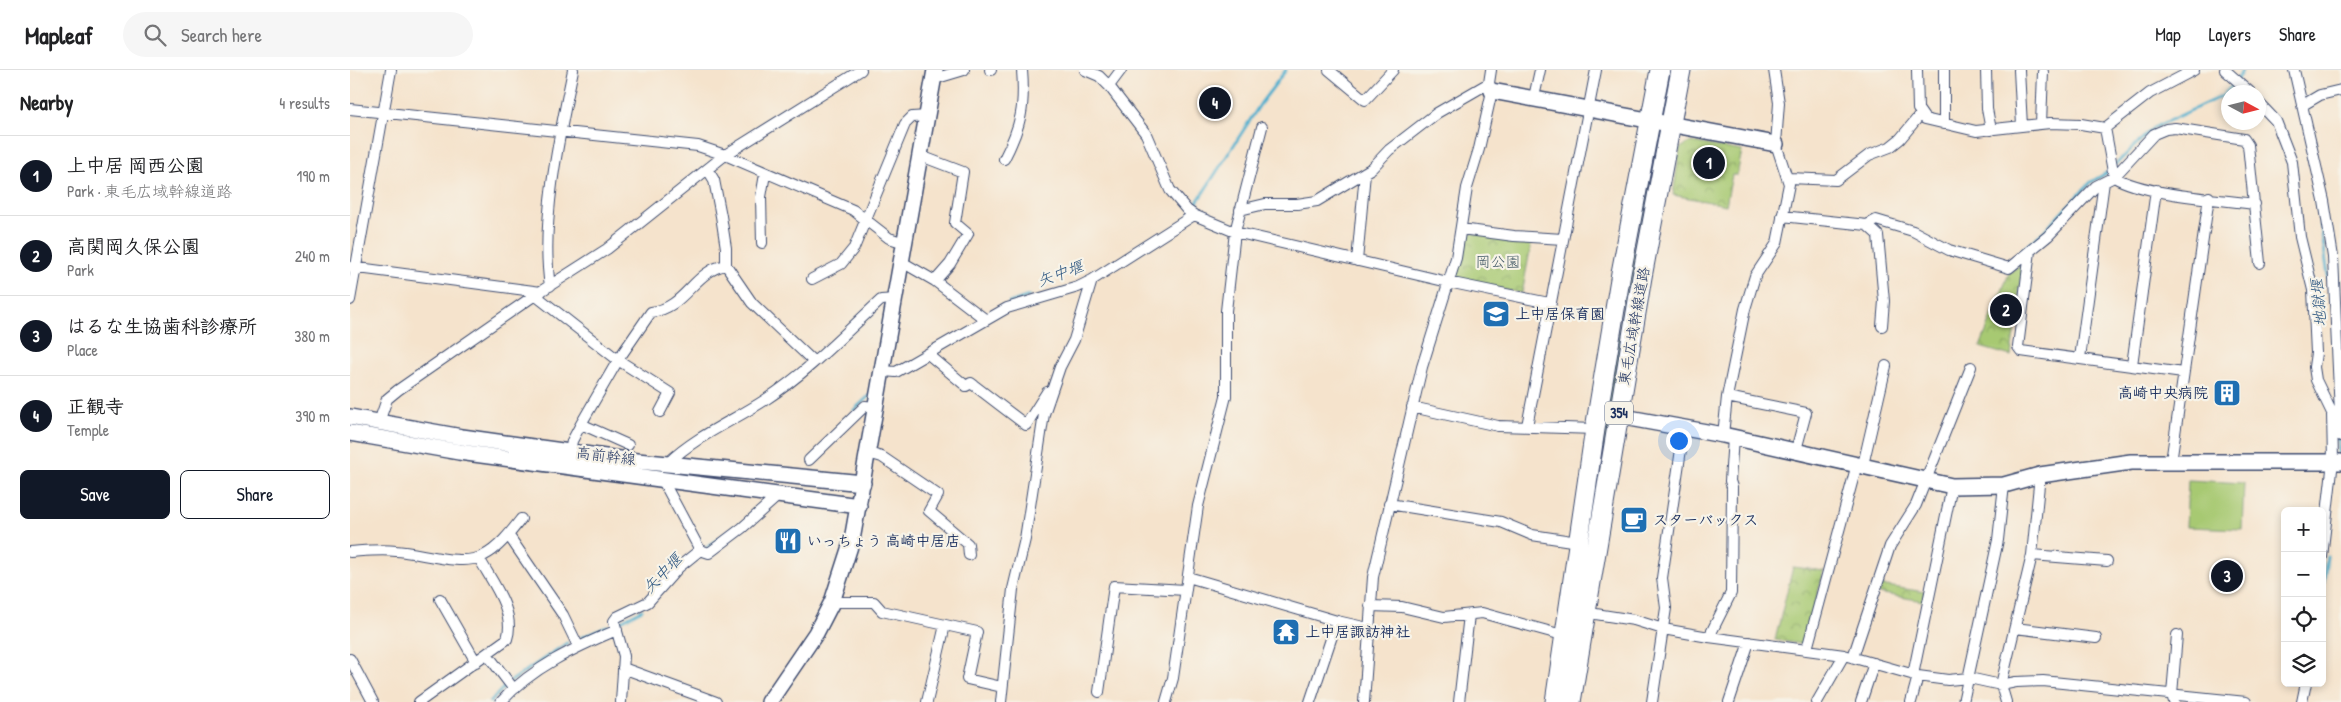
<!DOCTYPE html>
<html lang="en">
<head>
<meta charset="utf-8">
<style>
  body { margin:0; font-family:"Patrick Hand","Klee One",sans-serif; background:#f6f6f6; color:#202124 }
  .controls { position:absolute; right:15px; bottom:15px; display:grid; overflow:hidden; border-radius:8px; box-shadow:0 2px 8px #0003 }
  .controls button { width:45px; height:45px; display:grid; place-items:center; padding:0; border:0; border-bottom:1px solid #e0e0e0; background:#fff; color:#202124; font:25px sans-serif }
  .compass { position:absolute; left:1871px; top:15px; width:45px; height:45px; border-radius:50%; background:#fff; box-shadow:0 2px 8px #0003; rotate:97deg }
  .you { position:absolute; left:1328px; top:370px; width:18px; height:18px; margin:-12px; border:4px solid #fff; border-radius:50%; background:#1a73e8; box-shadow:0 0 0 8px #1a73e833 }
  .badge { display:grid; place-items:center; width:32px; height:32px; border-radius:50%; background:#111827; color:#fff; font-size:16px; font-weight:700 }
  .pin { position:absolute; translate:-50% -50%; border:2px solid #fff; box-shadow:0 1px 5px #0006 }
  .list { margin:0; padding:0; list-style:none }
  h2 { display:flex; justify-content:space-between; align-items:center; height:65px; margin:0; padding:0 20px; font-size:21px }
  h2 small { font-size:16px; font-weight:400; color:#757577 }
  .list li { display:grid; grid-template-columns:32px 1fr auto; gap:15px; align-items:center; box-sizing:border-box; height:80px; padding:0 20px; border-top:1px solid #e0e0e0 }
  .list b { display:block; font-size:19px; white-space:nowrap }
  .list p { margin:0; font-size:16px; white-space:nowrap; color:#757577 }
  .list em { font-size:16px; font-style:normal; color:#757577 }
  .actions { display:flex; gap:10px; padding:15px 20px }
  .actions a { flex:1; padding:11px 0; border:1px solid #111827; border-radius:8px; text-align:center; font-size:18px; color:#111827 }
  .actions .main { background:#111827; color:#fff }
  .icon { flex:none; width:28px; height:28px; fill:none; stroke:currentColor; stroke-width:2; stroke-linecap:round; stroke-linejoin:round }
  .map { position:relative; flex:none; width:1991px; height:632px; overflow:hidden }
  header { display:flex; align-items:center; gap:30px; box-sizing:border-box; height:70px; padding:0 25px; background:#fff; border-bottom:1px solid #e0e0e0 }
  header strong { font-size:24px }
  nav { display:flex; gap:28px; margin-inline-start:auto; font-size:18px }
  .search { width:350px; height:45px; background:#f6f6f6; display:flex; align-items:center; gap:12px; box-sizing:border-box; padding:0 18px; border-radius:28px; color:#757577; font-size:19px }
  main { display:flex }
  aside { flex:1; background:#fff }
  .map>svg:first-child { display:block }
  .grass { fill:url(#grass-tufts); stroke:#617c68 }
  .park { fill:url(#park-crowns); stroke:#617c68 }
  .garden { fill:#a7c972; stroke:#617c68 }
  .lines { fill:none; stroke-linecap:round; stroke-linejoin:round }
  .stream { stroke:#4fafce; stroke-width:3 }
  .street-casing { stroke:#3c4a6e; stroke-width:12 }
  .secondary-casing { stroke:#3c4a6e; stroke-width:18 }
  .highway-casing { stroke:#3c4a6e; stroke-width:21 }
  .street { stroke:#fff; stroke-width:10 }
  .secondary { stroke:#fff; stroke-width:15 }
  .highway { stroke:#fff; stroke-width:19 }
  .labels { text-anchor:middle; stroke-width:4.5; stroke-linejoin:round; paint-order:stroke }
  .shield { fill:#f7f3e8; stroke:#5d6a87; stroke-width:1 }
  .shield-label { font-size:14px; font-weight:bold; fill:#1b2f5e }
  .park-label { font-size:15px; fill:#3e5663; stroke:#f7f3e8 }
  .poi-label { font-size:15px; font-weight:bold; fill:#1b2f5e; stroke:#f7f3e8; text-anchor:start }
  .street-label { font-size:15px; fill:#1b2f5e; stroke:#f7f3e8 }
  .water-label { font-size:16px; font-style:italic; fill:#2b5580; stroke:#f7f3e8 }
</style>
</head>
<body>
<header>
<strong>Mapleaf</strong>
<div class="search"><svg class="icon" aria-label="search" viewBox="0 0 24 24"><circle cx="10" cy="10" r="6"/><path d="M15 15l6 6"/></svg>Search here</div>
<nav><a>Map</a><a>Layers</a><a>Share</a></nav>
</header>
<main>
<aside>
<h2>Nearby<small>4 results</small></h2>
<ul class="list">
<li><span class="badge">1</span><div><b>上中居 岡西公園</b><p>Park · 東毛広域幹線道路</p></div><em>190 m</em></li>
<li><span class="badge">2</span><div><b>高関岡久保公園</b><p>Park</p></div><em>240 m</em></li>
<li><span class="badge">3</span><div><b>はるな生協歯科診療所</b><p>Place</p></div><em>380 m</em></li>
<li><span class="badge">4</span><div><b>正観寺</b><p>Temple</p></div><em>390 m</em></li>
</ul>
<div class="actions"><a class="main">Save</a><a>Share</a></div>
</aside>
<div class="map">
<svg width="1991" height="632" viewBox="0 0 1991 632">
  <defs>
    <pattern id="grass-tufts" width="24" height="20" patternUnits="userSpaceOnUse" patternTransform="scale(1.25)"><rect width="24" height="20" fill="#a7c972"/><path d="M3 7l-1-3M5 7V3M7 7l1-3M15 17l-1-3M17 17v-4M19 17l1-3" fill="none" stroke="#87a461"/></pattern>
    <pattern id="park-crowns" width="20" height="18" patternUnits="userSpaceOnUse" patternTransform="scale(1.25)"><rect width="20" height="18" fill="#a7c972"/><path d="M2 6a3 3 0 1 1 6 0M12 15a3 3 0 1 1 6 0" fill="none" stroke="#87a461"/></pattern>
  </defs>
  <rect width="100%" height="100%" fill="#f7f3e8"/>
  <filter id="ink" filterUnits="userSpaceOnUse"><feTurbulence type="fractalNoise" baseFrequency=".02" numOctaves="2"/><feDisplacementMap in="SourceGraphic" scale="10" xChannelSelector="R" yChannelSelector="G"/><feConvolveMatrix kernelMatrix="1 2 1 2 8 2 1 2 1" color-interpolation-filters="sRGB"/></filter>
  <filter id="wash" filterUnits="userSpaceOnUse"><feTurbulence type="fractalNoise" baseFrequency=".0096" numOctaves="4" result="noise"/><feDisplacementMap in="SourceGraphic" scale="20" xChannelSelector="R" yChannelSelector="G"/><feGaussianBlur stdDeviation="1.12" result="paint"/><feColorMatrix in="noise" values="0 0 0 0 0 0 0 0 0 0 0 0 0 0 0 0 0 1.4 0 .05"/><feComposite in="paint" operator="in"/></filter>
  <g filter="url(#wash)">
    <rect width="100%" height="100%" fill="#f5e3cc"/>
    <path class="grass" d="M1307,76L1309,77L1232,524H1226L1280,190L1294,140Z"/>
    <path class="park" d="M1341,72L1392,81L1387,105H1382L1376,135L1323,125L1330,78Z
      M1119,163L1182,170L1172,223L1104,211L1115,165Z
      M1673,193L1661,286L1630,277L1659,203Z
      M1443,497L1474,501L1454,572L1451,574L1425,570Z
      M1530,515L1575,522L1573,531L1528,523Z"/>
    <path class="garden" d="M1838,410L1894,413L1892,459L1836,457Z"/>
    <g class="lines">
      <path class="stream" d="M1938,0L1943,19
        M1965,115L1979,213
        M842,140L911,33L936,0
        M1670,182L1693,162L1741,112L1758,102L1803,58L1872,26L1886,12L1892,0
        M659,233L679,226
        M504,340L523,322
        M1988,366V387
        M357,477L384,458
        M1972,526L1977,486
        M271,551L292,540
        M232,567L257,556
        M161,611L217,573
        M140,632L155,616"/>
    </g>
  </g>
  <g filter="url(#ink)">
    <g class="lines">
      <defs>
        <path id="street" d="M640,0H641
          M735,0L749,6L759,16L796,64L820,120L837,140L844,145L885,162L1098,212L1199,233
          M979,0L1015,30L1043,0
          M1567,0L1568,39L1575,49L1626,61L1700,53L1731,54L1755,58L1764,107C1795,125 1867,129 1905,134
          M1594,0V54
          M1636,0L1637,39L1641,60
          M1669,0L1672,56
          M1875,0L1900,22
          M1944,0L1974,131L1983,187L1991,366
          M584,9L614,0
          M759,16L771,0
          M1184,27L1190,0
          M1908,32L1926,51L1942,92L1950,167L1963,220L1966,283L1964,297L1966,310L1982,343L1983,391L1972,487
          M1953,35L1970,25L1991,20
          M0,39L348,76L375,85L503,140L539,168L555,173
          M1691,54L1693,2
          M1755,58L1800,23L1844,0
          M571,86L613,102L605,153L618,164L600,194L585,211
          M654,89C671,56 675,37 672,0
          M358,100L364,110L371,146L376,178V195L402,233L464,292
          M1439,108L1486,110L1519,85L1540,77L1550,69L1570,45
          M890,140L915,134H947L967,131L1022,98L1039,80L1087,43L1139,13
          M1432,146L1517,155L1526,150L1563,161L1599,180L1659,198L1698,166L1746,116L1764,107L1804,64L1816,59L1825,58L1894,69L1898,75L1910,193
          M1517,155L1528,165L1534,231L1532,256
          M1111,159L1164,166L1213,169
          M412,173L411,127L415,104
          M1680,181L1668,277L1671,281L1833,303
          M1007,191L1015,103
          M552,192L585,211L636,250
          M1,197L191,222
          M462,209L491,194L504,178L555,54L562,47L578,46
          M200,216C190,152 210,63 223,0
          M185,225L268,290L320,323L310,342
          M0,230L41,0
          M578,284L616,316L621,313L676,355L697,322
          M1730,288L1754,112
          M1782,295L1806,120
          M533,301L546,302L657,238L728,217L742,210L844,145
          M1377,327L1456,343L1446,380
          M1062,337L1148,356L1245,359
          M29,352L37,329L48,320L185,225L257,179L375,85L511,0
          M1177,356L1246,0
          M1373,365L1377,327L1395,239L1405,206L1427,173L1439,114L1426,74L1429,33L1424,0
          M278,375L231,354L268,290L301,242C336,238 343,201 376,195
          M220,382L222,371L231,354
          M518,383L532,387L588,425L579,441L618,474L619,485
          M459,390L515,336L526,337
          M1821,392L1859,127
          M318,393C346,366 383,351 415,330C458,302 493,265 531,230L546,229
          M1513,395L1536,296
          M312,409L350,480L359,483L392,458L429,425
          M1039,434L1151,452L1182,465L1228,472
          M159,466L213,545L228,576
          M0,482C15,481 31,479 46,481C70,482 111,497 133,486C148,479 161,462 171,449
          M1682,485L1757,491
          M838,507L987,551L1018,558
          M90,529L126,592
          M482,532H524L532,541L627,562L617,609L652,617
          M1020,536L1052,537L1094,547L1132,543L1216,566
          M1233,542L1284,550L1313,559L1359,567L1494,585L1568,606L1598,610L1619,608L1651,615L1666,612L1693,611L1896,632
          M1665,558L1746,568
          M1359,567L1381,523L1382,417L1380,411L1383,368
          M1457,579L1507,394
          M137,584L163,618
          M1503,587L1540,476L1566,435L1621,297
          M0,589L23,632
          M273,598L366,632
          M1563,605L1602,416
          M749,622L764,516L836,520
          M69,632L157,569C166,542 142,512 129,488
          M151,632C181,598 226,577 267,560
          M271,632L274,586L264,551L267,547L298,532L329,497L350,480
          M577,632L595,555
          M651,632L663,519L675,469L694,344L710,297L724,270L742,210
          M816,632L823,608L848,436L876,326V241L885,162L912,57
          M960,632L987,551
          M1014,632L1023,507L1072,297L1106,188L1117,118L1129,79L1142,21L1139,13L1141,0
          M1109,632L1119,545
          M1302,632L1316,538L1312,508L1334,359
          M1379,632L1399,572
          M1467,632L1494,585
          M1511,632L1524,593
          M1561,632L1568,606
          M1613,632L1648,470L1654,415
          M1656,632L1651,615L1682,485L1690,405
          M1824,632L1822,624L1827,565
          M1952,632L1956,613"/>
        <path id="secondary" d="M1142,21L1426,74
          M1268,346L1373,365L1602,416L1654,415L1690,405L1781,392H1991
          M0,347L112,367L277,390L513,413
          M0,363L109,382L509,436
          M419,632L466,563L482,532L502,470L585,0"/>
        <path id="highway" d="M1205,632L1245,359L1271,203L1310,0
          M1221,632L1292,207L1331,0"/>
      </defs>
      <use href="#street" class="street-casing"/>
      <use href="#secondary" class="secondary-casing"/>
      <use href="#highway" class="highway-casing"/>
      <use href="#street" class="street"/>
      <use href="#secondary" class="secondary"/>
      <use href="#highway" class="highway"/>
    </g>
  </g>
  <defs>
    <symbol id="school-square" viewBox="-11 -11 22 22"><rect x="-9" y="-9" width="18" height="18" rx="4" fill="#1f6fb2" stroke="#f7f3e8"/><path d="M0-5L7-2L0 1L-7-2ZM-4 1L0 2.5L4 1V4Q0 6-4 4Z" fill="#fff"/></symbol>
    <symbol id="building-square" viewBox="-11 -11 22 22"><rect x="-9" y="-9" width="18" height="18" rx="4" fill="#1f6fb2" stroke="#f7f3e8"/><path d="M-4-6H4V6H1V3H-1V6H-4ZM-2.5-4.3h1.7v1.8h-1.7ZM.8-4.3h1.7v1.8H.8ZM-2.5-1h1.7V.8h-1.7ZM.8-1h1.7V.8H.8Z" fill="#fff"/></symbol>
    <symbol id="cafe-square" viewBox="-11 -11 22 22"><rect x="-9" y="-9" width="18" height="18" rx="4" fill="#1f6fb2" stroke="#f7f3e8"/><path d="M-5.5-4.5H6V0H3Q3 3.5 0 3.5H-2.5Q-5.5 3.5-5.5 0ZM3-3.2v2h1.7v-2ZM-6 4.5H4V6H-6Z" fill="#fff"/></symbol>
    <symbol id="restaurant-square" viewBox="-11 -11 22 22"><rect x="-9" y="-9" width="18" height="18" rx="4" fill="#1f6fb2" stroke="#f7f3e8"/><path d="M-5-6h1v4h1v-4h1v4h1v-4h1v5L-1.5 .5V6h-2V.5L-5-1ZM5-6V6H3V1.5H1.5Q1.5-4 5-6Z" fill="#fff"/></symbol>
    <symbol id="temple-square" viewBox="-11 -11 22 22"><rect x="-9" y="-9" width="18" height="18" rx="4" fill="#1f6fb2" stroke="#f7f3e8"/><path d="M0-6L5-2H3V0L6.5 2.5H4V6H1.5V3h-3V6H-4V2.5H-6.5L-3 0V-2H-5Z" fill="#fff"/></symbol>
  </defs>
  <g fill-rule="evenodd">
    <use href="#school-square" x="1130" y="228" width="32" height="32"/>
    <use href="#building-square" x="1861" y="307" width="32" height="32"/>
    <use href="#cafe-square" x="1268" y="434" width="32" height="32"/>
    <use href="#restaurant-square" x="422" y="455" width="32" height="32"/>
    <use href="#temple-square" x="920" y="546" width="32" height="32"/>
  </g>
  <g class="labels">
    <rect class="shield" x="1255" y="331.5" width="28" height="23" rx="4"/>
    <g class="shield-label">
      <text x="1269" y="348">354</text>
    </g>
    <g class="park-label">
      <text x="1148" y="197">岡公園</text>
    </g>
    <g class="poi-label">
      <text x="1165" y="249">上中居保育園</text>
      <text x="1858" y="328" text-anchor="end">高崎中央病院</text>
      <text x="1303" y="455">スターバックス</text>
      <text x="457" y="476">いっちょう 高崎中居店</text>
      <text x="955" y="567">上中居諏訪神社</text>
    </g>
    <g class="street-label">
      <text transform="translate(1284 256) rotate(-80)" y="5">東毛広域幹線道路</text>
      <text transform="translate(256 386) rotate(7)" y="5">高前幹線</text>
    </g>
    <g class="water-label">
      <text transform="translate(710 203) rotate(-20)" y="6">矢中堰</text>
      <text transform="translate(1968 233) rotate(-95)" y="6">地獄堰</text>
      <text transform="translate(312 503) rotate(-46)" y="6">矢中堰</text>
    </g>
  </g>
</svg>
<div class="controls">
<button>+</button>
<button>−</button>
<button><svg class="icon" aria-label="locate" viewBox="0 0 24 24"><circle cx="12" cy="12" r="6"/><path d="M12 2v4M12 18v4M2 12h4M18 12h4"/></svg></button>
<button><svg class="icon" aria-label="layers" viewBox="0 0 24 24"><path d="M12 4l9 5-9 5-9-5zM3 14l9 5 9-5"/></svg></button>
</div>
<svg class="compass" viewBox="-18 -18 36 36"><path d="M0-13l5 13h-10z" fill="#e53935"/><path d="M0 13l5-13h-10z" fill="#757577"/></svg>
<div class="you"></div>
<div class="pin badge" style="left:1359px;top:93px">1</div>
<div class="pin badge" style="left:1656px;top:240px">2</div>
<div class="pin badge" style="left:1877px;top:506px">3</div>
<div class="pin badge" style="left:865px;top:33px">4</div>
</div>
</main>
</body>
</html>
